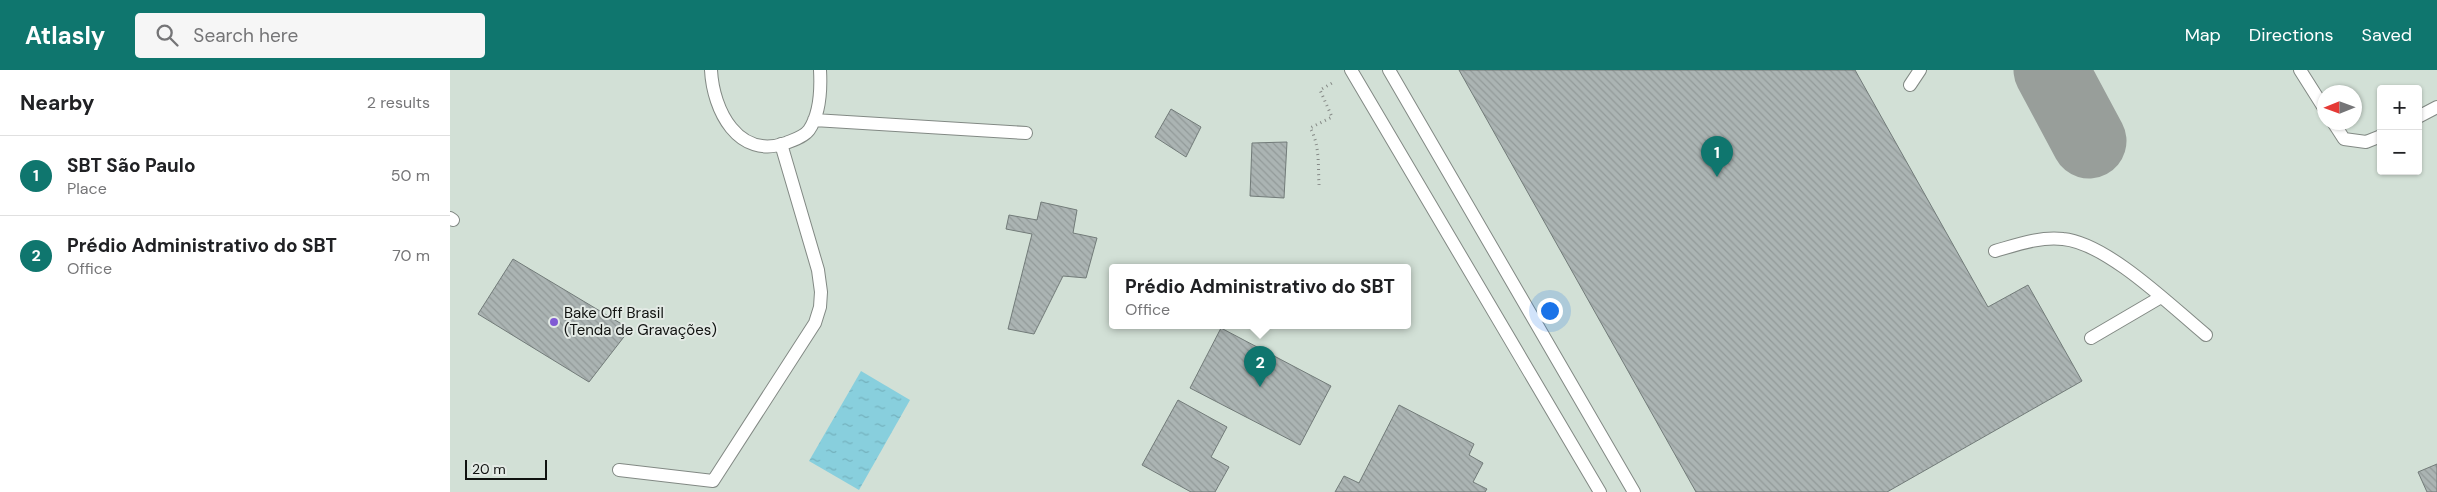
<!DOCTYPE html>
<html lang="en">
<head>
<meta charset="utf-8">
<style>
  body { margin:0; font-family:"DM Sans",sans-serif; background:#f6f6f6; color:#202124 }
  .controls { position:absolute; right:15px; top:15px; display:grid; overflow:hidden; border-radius:5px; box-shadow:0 1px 4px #0004 }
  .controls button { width:45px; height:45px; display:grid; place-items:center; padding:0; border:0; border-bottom:1px solid #e0e0e0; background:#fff; color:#202124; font:25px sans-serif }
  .compass { position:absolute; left:1867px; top:15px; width:45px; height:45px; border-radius:50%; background:#fff; box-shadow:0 1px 4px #0004; rotate:269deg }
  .scale { position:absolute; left:15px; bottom:12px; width:82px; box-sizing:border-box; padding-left:5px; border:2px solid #101210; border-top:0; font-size:14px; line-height:18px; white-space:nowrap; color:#101210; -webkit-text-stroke:4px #e3eae5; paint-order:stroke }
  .you { position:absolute; left:1099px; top:240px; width:18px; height:18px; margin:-12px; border:4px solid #fff; border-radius:50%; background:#1a73e8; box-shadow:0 0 0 8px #1a73e833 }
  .badge { display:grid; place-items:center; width:32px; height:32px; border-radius:50%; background:#0f766e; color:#fff; font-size:16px; font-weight:700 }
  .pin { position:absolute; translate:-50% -41px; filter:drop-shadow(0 1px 2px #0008) }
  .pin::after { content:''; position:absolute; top:26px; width:18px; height:15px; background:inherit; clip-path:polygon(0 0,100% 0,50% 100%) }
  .popup { position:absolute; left:659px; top:194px; width:302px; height:65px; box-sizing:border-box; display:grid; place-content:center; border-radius:5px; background:#fff; filter:drop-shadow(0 1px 4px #0005); font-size:16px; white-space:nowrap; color:#757577 }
  .popup b { font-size:19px; color:#202124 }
  .popup::after { content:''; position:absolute; left:50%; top:100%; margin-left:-10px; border:10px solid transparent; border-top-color:#fff }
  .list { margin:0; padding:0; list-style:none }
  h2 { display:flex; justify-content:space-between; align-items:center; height:65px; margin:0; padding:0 20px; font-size:21px }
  h2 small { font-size:16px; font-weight:400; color:#757577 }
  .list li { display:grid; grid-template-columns:32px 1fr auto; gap:15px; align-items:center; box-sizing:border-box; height:80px; padding:0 20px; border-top:1px solid #e0e0e0 }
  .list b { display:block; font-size:19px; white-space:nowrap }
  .list p { margin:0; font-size:16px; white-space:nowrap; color:#757577 }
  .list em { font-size:16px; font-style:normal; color:#757577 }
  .icon { flex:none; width:28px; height:28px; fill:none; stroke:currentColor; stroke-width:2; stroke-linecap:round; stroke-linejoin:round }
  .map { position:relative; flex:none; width:1987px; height:422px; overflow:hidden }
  header { display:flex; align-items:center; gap:30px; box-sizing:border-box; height:70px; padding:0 25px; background:#0f766e; color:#fff }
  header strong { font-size:24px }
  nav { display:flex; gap:28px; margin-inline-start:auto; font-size:18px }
  .search { width:350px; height:45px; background:#f6f6f6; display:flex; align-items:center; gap:12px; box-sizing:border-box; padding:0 18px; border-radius:5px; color:#757577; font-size:19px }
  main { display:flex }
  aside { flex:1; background:#fff }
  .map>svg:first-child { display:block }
  .built { fill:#d2e0d6; fill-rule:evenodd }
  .water { fill:url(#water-ripples) }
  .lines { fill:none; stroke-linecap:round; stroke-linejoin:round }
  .taxiway { stroke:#989e9a; stroke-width:75 }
  .building { fill:url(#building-back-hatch); stroke:#727b79 }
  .lane-casing { stroke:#828984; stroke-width:14 }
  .path { stroke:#868a87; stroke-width:3; stroke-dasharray:1 4; stroke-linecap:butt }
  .lane { stroke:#fff; stroke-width:12 }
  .poi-dot { fill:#805ad4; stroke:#e3eae5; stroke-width:2 }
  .labels { text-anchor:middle; stroke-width:4; stroke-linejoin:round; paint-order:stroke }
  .poi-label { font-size:15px; fill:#101210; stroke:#e3eae5; text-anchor:start }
</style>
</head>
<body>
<header>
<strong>Atlasly</strong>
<div class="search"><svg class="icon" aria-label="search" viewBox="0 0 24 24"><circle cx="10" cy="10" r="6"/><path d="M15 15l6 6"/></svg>Search here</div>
<nav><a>Map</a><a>Directions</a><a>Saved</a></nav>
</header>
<main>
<aside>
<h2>Nearby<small>2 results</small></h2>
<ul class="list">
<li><span class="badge">1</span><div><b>SBT São Paulo</b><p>Place</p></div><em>50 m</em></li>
<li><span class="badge">2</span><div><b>Prédio Administrativo do SBT</b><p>Office</p></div><em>70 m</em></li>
</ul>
</aside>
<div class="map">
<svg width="1987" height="422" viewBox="0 0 1987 422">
  <defs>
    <pattern id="water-ripples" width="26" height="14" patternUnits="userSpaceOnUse" patternTransform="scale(1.25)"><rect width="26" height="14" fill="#88cfdd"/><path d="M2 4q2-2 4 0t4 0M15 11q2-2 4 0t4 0" fill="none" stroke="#74b1bd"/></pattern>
    <pattern id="building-back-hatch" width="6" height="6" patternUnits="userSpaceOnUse" patternTransform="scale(1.25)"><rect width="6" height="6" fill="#abb4b3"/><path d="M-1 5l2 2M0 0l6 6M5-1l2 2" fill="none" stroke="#929a99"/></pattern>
  </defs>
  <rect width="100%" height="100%" fill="#e3eae5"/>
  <path class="built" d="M0,0H1987V422H0ZM1931,19H1968V101H1931ZM1874,22H1904V52H1874ZM662,198H958V256H662Z"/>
  <path class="water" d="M411,301L460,330L409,420L359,391Z"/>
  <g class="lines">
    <path class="taxiway" d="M1601,0L1639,71"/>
  </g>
  <path class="building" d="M1009,0H1405L1538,237L1578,215L1632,311L1437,422H1246Z
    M721,39L751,57L736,87L705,67Z
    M837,72L834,128L800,126L802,73Z
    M591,132L627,140L623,163L647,168L636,208L613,206L584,264L558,259L582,164L556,159L559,145L587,150Z
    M63,189L180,259L139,312L28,244Z
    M771,258L881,316L850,375L740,318Z
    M728,330L777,357L761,387L779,397L765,422H741L692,395Z
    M949,335L1024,374L1019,385L1033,393L1023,412L1037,419L1035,422H885L894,406L909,413Z
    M1987,394V422H1977L1968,402Z"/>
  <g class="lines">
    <defs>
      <path id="lane" d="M261,0C263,40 288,90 336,73C343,70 354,67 359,60C370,44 371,18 370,0
        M901,0L1150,422
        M939,0L1184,422
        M1850,0L1874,38
        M1460,15L1470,0
        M1968,47L1987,37
        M364,50L576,63
        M1883,52L1894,69L1916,72L1931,66
        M0,148L3,150
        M1545,181C1566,175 1591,166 1613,169C1657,173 1721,236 1756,265
        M1641,268L1711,227
        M169,400L263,411L365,253L370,237L371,222L368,200L331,74"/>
    </defs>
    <use href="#lane" class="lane-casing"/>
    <path class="path" d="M869,115C868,97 870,74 860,58L882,47L870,20L884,12"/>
    <use href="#lane" class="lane"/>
  </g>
  <circle class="poi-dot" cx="104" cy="252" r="5"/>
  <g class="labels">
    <g class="poi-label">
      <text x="114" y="248">Bake Off Brasil<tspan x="114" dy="17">(Tenda de Gravações)</tspan></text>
    </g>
  </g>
</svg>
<div class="controls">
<button>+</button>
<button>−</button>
</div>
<svg class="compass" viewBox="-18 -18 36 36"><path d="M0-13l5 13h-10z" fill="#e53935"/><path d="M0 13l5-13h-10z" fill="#757577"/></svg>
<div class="scale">20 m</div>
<div class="you"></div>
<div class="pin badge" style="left:1267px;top:107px">1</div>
<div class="pin badge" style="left:810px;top:317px">2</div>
<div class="popup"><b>Prédio Administrativo do SBT</b>Office</div>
</div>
</main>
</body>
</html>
